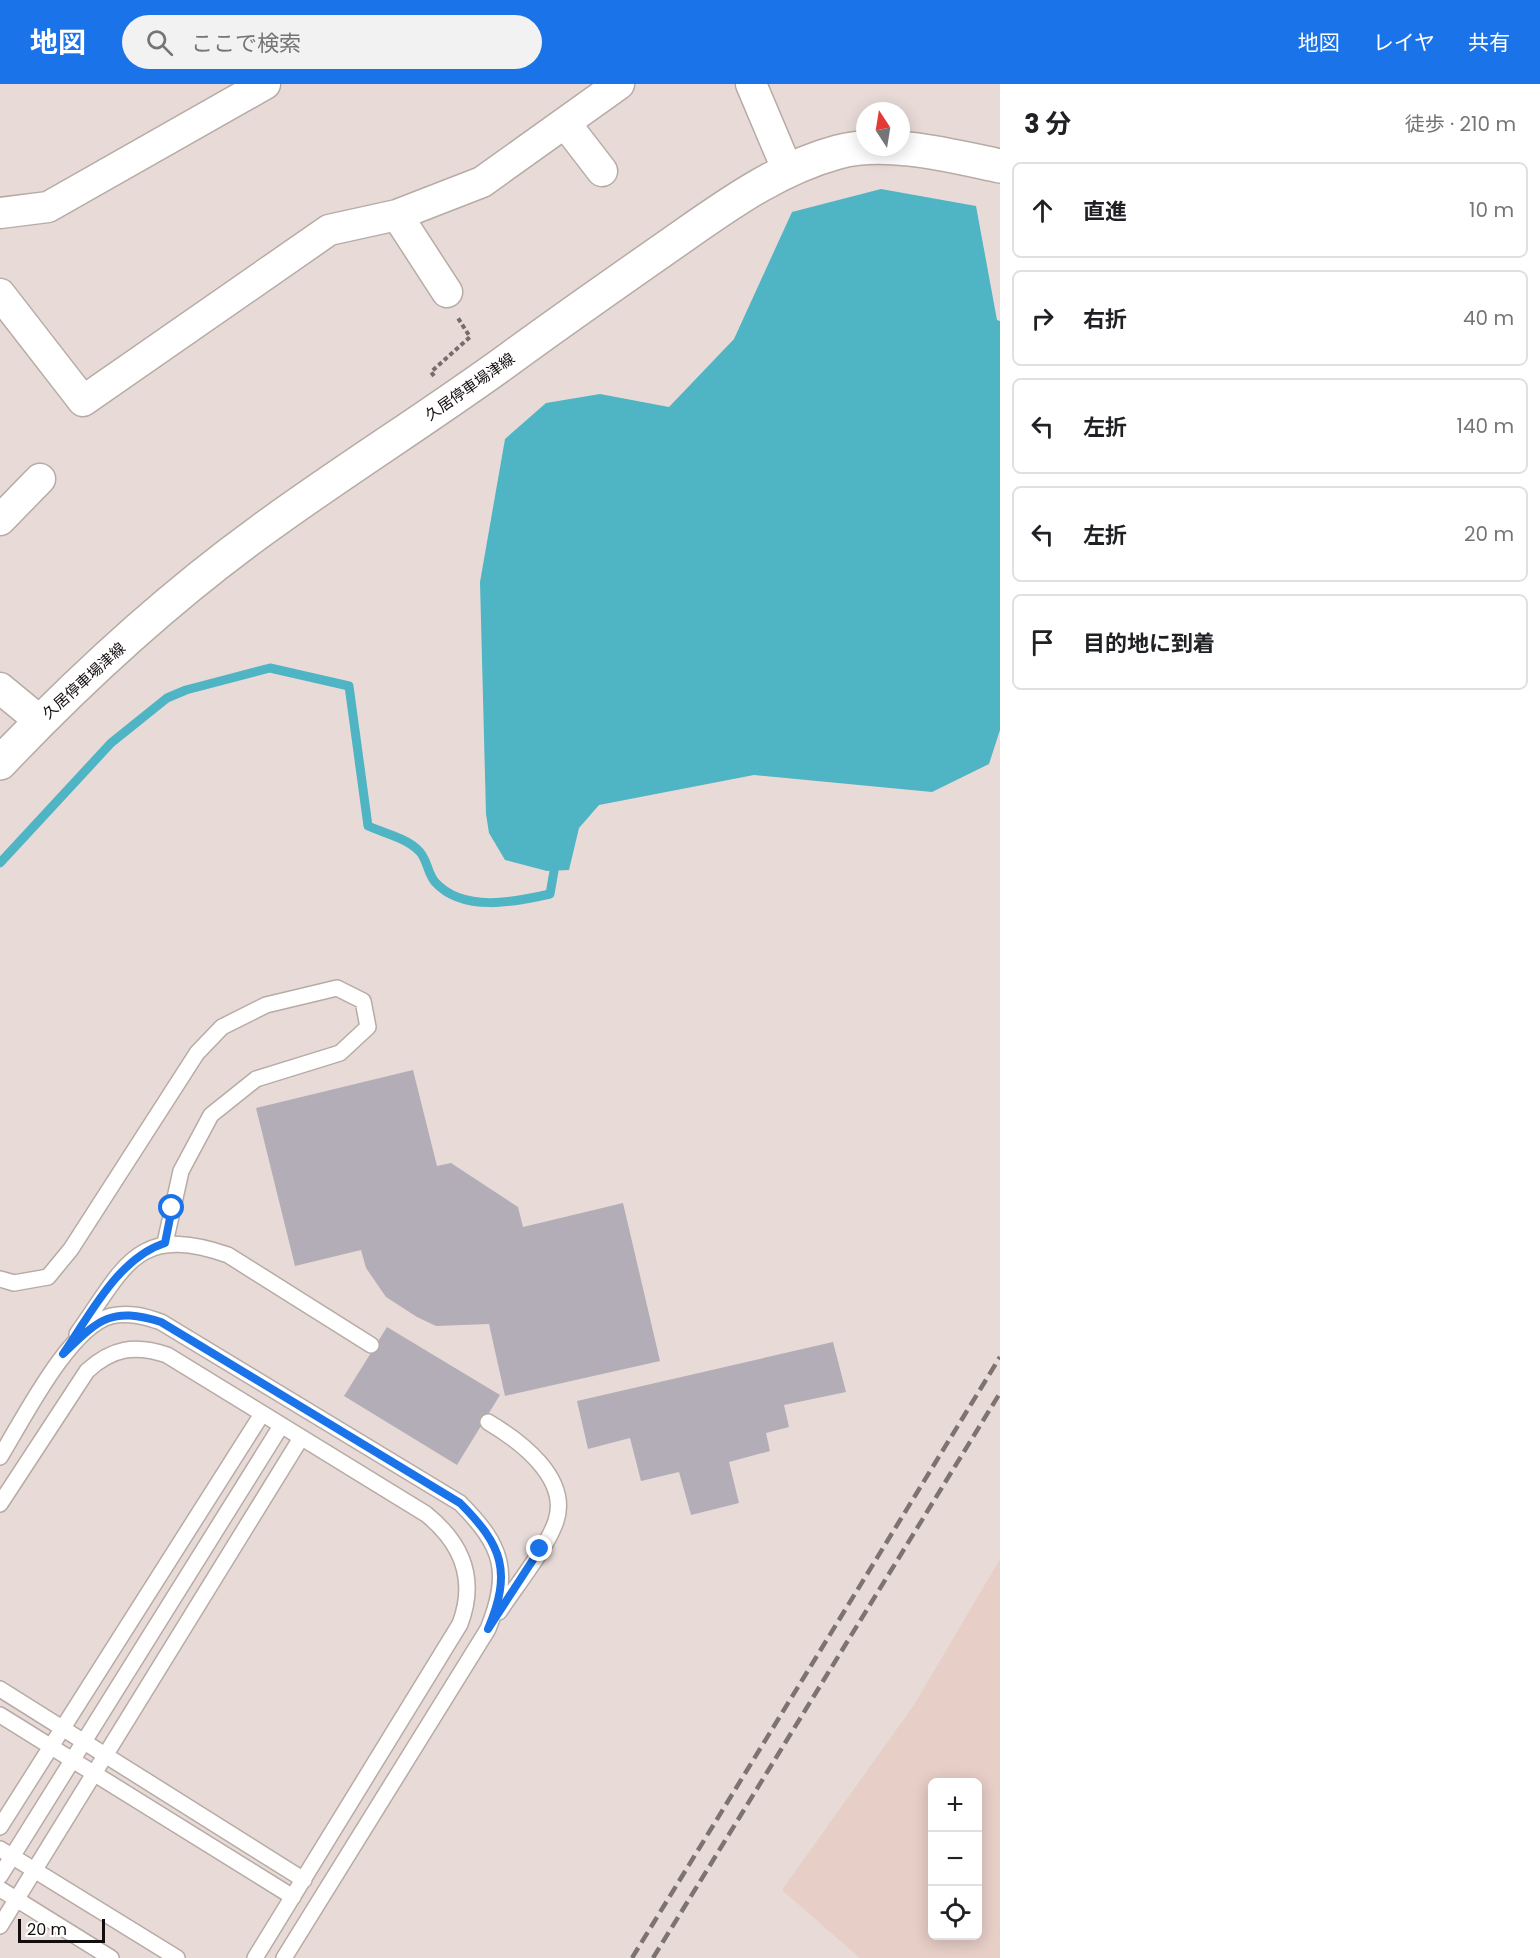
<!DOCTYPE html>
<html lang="ja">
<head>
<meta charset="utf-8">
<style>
  body { margin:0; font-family:Poppins,"Noto Sans JP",sans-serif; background:#f2f2f2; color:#202124 }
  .controls { position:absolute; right:18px; bottom:18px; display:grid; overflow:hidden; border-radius:9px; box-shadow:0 3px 15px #0003 }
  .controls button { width:54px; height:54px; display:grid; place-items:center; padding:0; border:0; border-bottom:2px solid #e0e0e0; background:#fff; color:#202124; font:30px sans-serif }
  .compass { position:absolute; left:856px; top:18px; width:54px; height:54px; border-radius:50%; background:#fff; box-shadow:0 3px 15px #0003; rotate:348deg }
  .scale { position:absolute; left:18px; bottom:15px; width:87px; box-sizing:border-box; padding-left:6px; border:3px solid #120e0d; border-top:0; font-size:16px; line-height:21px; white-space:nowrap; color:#120e0d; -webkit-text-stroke:4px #fff; paint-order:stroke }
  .stop { position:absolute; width:18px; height:18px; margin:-14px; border:4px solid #1a73e8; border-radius:50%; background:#fff }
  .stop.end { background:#1a73e8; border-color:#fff; box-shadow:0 2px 6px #0008 }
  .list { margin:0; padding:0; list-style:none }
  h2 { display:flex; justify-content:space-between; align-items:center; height:78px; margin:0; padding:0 24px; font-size:26px }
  h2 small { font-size:20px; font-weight:400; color:#757577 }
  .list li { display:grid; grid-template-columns:39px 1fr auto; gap:18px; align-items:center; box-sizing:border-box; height:96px; margin:0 12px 12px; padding:0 12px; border:2px solid #e0e0e0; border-radius:9px }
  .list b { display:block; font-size:22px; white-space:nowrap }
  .list em { font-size:20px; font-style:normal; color:#757577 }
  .icon { flex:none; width:33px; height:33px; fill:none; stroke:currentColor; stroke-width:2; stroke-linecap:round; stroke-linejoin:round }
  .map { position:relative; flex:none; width:1000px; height:1874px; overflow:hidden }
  header { display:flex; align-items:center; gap:36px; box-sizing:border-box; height:84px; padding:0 30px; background:#1a73e8; color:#fff }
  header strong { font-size:28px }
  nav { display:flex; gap:33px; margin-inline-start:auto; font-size:21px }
  .search { width:420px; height:54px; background:#f2f2f2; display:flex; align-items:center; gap:15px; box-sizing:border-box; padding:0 21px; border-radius:33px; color:#757577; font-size:22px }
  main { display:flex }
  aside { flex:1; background:#fff }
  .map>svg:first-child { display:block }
  .education { fill:#e7cec7; fill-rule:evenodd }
  .water { fill:#4fb4c4 }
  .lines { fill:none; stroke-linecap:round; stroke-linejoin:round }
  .stream { stroke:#4fb4c4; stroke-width:9 }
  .building { fill:#b2adb7 }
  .service-casing { stroke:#b7aba6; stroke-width:18 }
  .minor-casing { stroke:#b7aba6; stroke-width:33 }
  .secondary-casing { stroke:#b7aba6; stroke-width:36 }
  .path { stroke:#756d6a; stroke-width:4; stroke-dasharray:4.5 3; stroke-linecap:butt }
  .service { stroke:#fff; stroke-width:15 }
  .minor { stroke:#fff; stroke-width:30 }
  .secondary { stroke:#fff; stroke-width:33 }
  .rail { stroke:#7d7472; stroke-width:4.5; stroke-dasharray:12 6; stroke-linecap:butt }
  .route { stroke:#1a73e8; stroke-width:8 }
  .labels { text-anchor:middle; stroke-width:4.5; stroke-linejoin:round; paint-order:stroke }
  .street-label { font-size:15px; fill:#120e0d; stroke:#fff }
</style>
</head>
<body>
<header>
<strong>地図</strong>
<div class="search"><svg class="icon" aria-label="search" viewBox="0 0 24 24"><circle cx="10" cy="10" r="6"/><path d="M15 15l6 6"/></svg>ここで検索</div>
<nav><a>地図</a><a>レイヤ</a><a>共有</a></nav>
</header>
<main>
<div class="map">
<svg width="1000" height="1874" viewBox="0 0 1000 1874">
  <rect width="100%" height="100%" fill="#e8dbd7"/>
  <path class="education" d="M1000,1475V1874H860L782,1806L914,1621ZM933,1698H978V1852H933Z"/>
  <path class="water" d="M881,105L976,122L997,236L1000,237V646L989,680L932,708L754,691L599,721L579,744L569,786L547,787L505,776L489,749L486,730L480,498L505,355L546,319L600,310L669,323L734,255L792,128Z"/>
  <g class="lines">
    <path class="stream" d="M0,779L111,659L167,614L186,606L270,584L349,602L368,742C384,749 406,754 418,766C427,773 427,789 435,798C463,829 515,818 550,810L554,787"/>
  </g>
  <path class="building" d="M413,986L437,1082L451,1079L518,1123L523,1143L623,1119L660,1277L505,1312L489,1240L436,1242L417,1233L386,1213L366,1184L361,1166L295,1182L256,1024Z
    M387,1243L500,1311L457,1381L344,1312Z
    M833,1258L846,1308L784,1321L789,1343L766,1349L770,1367L729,1378L739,1419L691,1431L679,1388L641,1397L630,1354L588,1365L577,1317Z"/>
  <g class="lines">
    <defs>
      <path id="service" d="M0,1195L14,1199L48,1193L71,1165L197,969L222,943L266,921L337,904L363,917L368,943L340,969L256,995L211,1031L181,1087L165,1159
        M77,1250C125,1183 136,1139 228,1171L371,1261
        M488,1338C520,1357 570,1394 556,1437C547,1464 515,1503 499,1528
        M0,1373C23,1336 69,1243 111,1232C128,1228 144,1232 161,1238L460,1419C503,1462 511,1488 488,1545L284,1874
        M0,1420L87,1287C112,1264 135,1260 167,1271L426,1430C462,1459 477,1495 460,1540L255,1874
        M0,1605L304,1796
        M0,1631L293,1813
        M0,1743L262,1330
        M0,1765L177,1874
        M0,1792L281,1342
        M0,1805L111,1874
        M0,1842L301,1354"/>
      <path id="minor" d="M751,0L787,85
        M565,39L602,87
        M0,129L48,123L265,0
        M397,131L447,208
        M0,210L83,317L329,146L397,131L482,98L619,0
        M0,436L40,395
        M0,604L40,637"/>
      <path id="secondary" d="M0,679C80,595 168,514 262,446C344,386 430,333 512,273C564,235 617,198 670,161C723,124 775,85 838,68C887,55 952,72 1000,82"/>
    </defs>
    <use href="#service" class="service-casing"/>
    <use href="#minor" class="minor-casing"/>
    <use href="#secondary" class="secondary-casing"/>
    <path class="path" d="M434,292L431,288L470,253L458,234"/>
    <use href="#service" class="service"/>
    <use href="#minor" class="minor"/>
    <use href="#secondary" class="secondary"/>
    <path class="rail" d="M632,1874L1000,1273
      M653,1874L1000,1309"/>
  </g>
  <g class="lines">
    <path class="route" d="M172,1124L165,1159C118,1174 90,1231 63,1270C98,1236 111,1222 161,1238L460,1419C503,1462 512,1488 488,1545L540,1465"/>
  </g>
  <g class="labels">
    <g class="street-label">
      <text transform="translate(470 303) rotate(-35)" y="5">久居停車場津線</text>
      <text transform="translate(84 597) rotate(-42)" y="5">久居停車場津線</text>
    </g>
  </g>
</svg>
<div class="controls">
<button>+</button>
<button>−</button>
<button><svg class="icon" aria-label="locate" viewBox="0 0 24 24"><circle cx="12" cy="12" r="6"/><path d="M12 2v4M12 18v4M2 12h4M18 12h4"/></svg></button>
</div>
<svg class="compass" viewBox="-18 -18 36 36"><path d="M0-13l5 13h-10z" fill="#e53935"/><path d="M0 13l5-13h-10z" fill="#757577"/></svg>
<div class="scale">20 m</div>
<div class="stop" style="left:172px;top:1124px"></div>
<div class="stop end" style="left:540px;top:1465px"></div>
</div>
<aside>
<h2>3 分<small>徒歩 · 210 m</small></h2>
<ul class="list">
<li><svg class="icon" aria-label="ahead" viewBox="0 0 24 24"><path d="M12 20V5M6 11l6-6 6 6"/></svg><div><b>直進</b></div><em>10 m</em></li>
<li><svg class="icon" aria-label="right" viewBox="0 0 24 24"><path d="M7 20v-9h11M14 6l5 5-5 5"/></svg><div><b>右折</b></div><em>40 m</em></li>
<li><svg class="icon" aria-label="left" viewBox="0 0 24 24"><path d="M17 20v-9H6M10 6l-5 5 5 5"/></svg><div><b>左折</b></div><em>140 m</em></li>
<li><svg class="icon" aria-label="left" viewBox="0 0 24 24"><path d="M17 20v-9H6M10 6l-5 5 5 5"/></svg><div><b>左折</b></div><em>20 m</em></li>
<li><svg class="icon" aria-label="arrive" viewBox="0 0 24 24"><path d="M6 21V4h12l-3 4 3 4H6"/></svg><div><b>目的地に到着</b></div></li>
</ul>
</aside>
</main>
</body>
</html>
